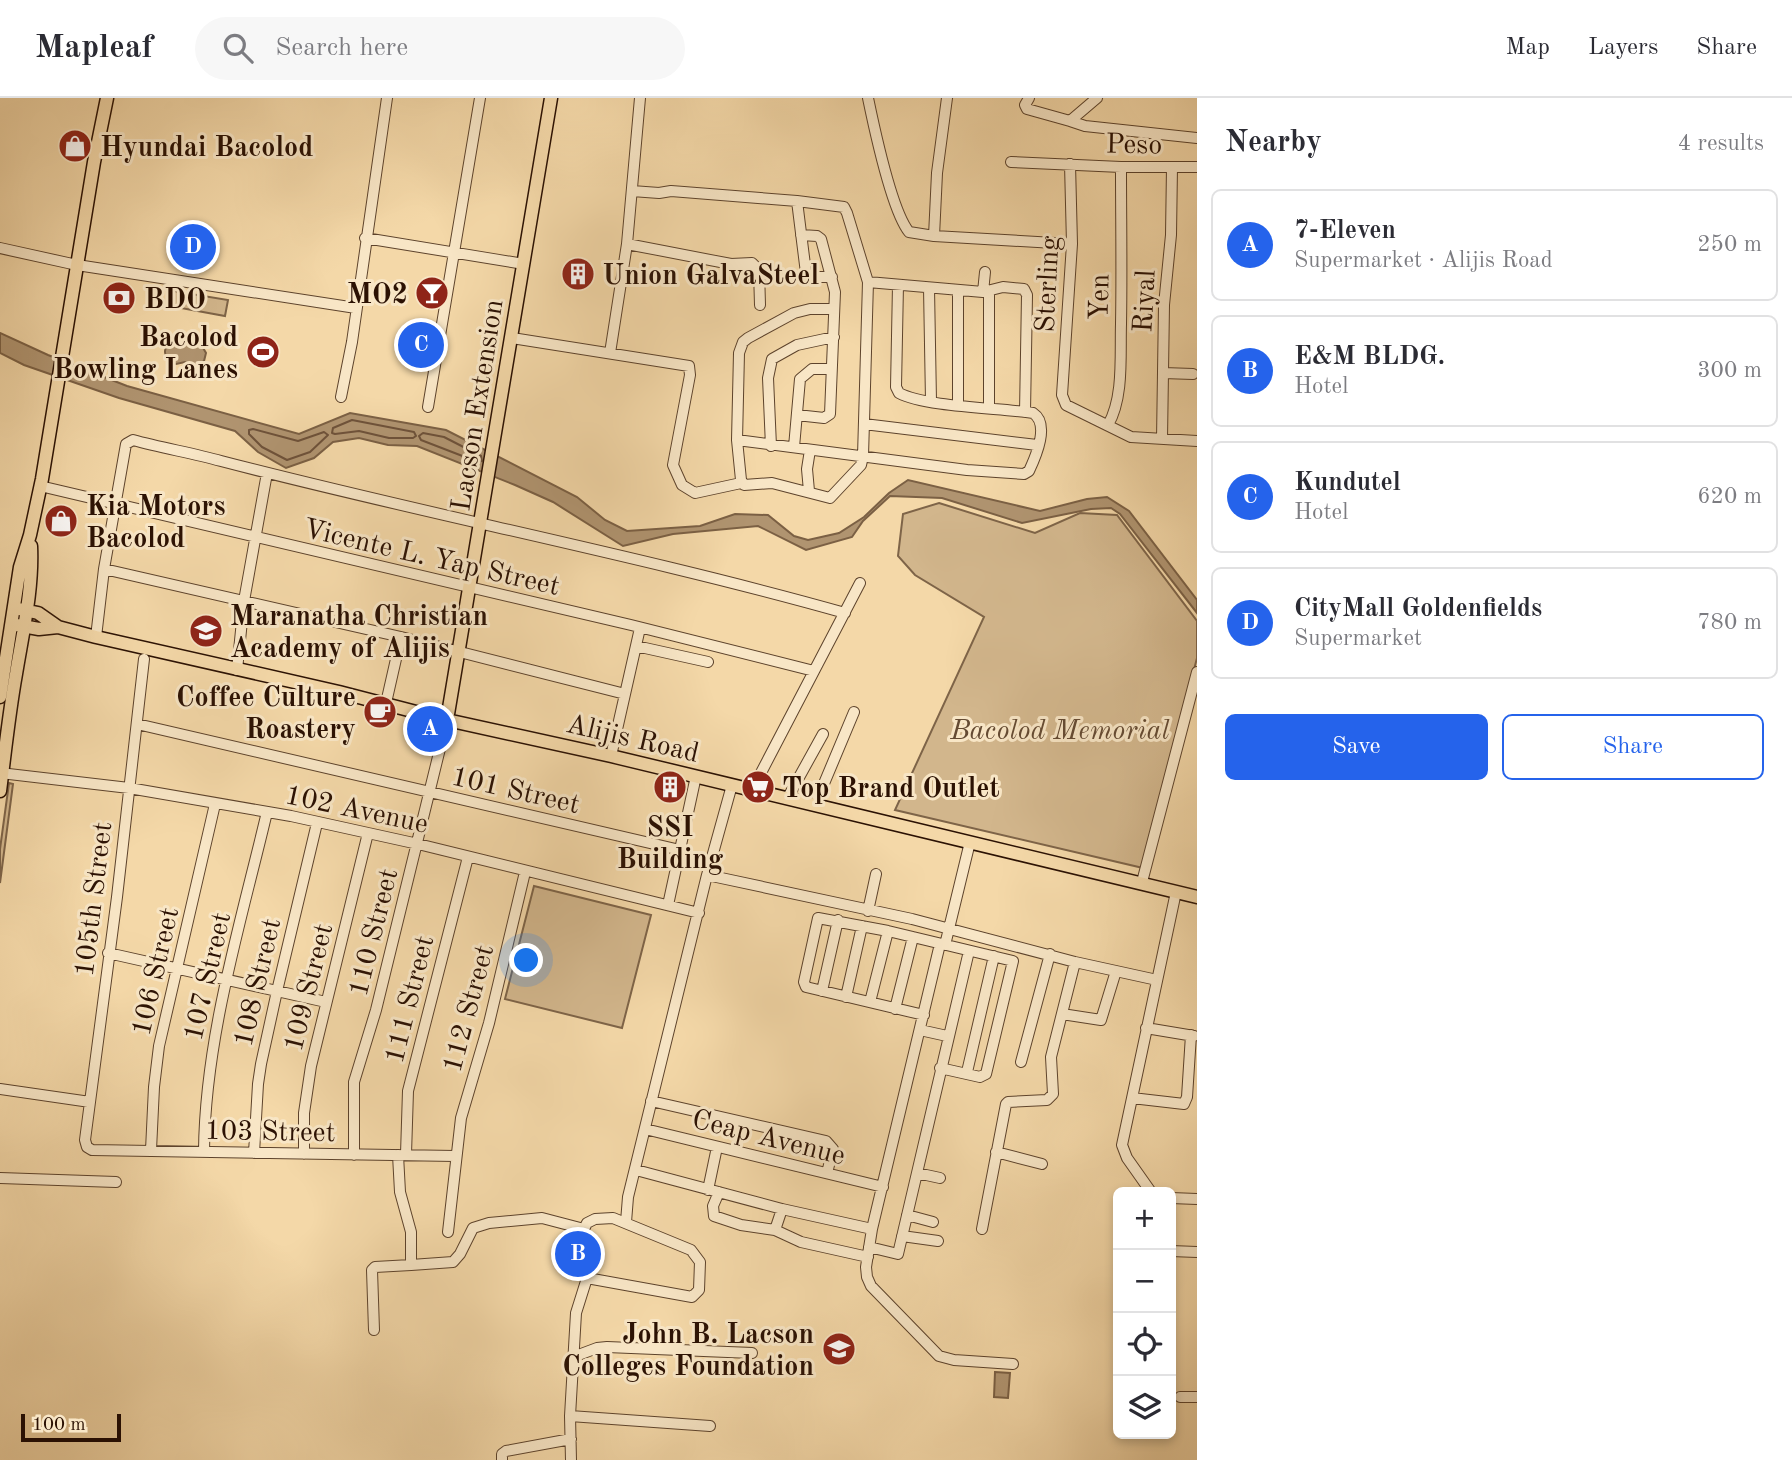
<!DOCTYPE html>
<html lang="en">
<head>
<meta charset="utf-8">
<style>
  body { margin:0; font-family:"Old Standard TT",serif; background:#f7f7f7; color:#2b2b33 }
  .controls { position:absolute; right:21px; bottom:21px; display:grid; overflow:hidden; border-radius:10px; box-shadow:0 4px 10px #0003 }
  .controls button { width:63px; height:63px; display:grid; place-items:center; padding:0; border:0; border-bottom:2px solid #e1e1e2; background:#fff; color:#2b2b33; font:35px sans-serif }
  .scale { position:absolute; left:21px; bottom:18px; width:100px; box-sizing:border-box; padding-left:7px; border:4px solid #2b1103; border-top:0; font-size:19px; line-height:24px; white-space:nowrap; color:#2b1103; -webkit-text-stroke:5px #f8e6c6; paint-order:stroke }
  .you { position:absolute; left:527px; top:863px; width:24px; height:24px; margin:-18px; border:5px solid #fff; border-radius:50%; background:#1a73e8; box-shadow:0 0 0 10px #1a73e833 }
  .badge { display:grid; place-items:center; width:46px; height:46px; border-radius:50%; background:#2563eb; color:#fff; font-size:23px; font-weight:700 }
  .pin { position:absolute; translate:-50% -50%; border:4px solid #fff; box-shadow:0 2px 7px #0006 }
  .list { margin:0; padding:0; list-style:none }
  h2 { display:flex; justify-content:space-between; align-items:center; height:91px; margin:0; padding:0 28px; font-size:30px }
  h2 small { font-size:23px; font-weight:400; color:#7c7c81 }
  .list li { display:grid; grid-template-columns:46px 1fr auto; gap:21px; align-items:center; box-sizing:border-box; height:112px; margin:0 14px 14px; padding:0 14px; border:2px solid #e1e1e2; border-radius:10px }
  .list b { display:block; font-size:26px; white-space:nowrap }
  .list p { margin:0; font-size:23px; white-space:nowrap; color:#7c7c81 }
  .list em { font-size:23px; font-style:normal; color:#7c7c81 }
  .actions { display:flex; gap:14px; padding:21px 28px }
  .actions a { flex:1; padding:16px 0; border:2px solid #2563eb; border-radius:10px; text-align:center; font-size:24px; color:#2563eb }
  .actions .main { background:#2563eb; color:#fff }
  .icon { flex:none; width:38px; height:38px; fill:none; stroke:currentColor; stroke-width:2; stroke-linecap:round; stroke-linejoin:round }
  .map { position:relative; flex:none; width:1197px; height:1362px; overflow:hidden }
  header { display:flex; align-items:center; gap:42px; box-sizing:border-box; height:98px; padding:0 35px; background:#fff; border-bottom:2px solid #e1e1e2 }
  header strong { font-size:33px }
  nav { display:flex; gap:38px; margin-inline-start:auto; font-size:24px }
  .search { width:490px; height:63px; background:#f7f7f7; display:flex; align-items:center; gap:18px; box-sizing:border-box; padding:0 24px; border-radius:38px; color:#7c7c81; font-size:26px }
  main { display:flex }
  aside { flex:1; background:#fff }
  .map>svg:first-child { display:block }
  .green { fill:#d2b68c; stroke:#7e6448; stroke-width:2 }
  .water { fill:#b09470; stroke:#7b6044; stroke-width:2 }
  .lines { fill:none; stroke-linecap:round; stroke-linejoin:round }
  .shore { stroke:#6e523a; stroke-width:2 }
  .minor-casing { stroke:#5d432c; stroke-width:12 }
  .major-casing { stroke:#2b1103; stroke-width:15 }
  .minor { stroke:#f8e6c6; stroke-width:10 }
  .major { stroke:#f4d8a8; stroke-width:12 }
  .labels { text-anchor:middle; stroke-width:6; stroke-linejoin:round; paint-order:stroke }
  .street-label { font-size:28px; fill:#2b1103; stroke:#f8e6c6 }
  .poi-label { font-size:28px; font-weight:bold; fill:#2b1103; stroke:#f8e6c6; text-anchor:start }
  .park-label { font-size:28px; font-style:italic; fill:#654b33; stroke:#f8e6c6 }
</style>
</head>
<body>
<header>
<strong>Mapleaf</strong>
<div class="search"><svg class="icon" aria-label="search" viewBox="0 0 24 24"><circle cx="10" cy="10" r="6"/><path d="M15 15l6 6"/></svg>Search here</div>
<nav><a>Map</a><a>Layers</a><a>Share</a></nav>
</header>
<main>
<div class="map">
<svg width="1197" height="1362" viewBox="0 0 1197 1362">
  <rect width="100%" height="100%" fill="#f4d8a8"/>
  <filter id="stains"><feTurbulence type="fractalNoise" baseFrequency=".00286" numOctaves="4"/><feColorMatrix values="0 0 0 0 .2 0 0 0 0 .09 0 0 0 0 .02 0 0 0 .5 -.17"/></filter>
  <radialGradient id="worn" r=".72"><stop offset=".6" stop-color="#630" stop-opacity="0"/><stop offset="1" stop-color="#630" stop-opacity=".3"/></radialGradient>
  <path class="green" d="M173,193L228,202L225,218L170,208Z
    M939,405L1035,435L1080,415L1117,417L1197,523V560L1143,770L895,712L984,519L915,477L898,458L903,416Z
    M9,685L13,686L0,785V751Z
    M534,788L651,817L622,930L505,901Z"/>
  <path class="water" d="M0,235L48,257L127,288L299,336L350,315L446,332L577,399L605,422L627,433L700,428L735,416L768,417L794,438L808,442L839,435L864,419L889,395L908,382L1040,413L1087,401L1107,399L1129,413L1197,502V515L1120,416L1111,410L1091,411L1022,425L942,400L890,398L863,423L852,439L806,452L758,428L673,436L623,448L553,404L515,387L417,348L388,347L359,340L333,344L314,360L286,370L258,354L235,333L119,300L24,267L0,255Z
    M179,240L202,248L206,255L204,263L195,268L185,264L176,266C159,260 163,244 179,240Z
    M995,1274L1010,1275L1008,1300L994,1299Z"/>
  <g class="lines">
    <path class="shore" d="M352,322L414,334L416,338L413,340H389L359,333L335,336L332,335L333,330Z
      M253,331L298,343L324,334L328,337L310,354L287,362L262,349L249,336V332Z
      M423,335L444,339L481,358L482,363L478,364L421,342L419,338Z"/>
    <defs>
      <path id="minor" d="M868,0C874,29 892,113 909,134L934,138L1072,146
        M1029,0L1025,7L1027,11L1070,23
        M1097,0L1070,23L1085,28L1197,40
        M1011,64L1121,69H1197
        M1070,66L1072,146L1062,297L1066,307L1131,339L1197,343
        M632,93L659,95L671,93L797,103L844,109L847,115L868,184L863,358L861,367L830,400L772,385L744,387L741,382L737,342L739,255L743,244L748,240L794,215L810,211H834
        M797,103L806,175L816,179H832
        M934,138L937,75L947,0
        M365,140L524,166
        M627,146L731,166L752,165L759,172L760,207
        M0,150L77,167L356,210
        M868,184L983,194L1003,189L1024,191L1027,197L1025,314
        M929,190L931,303
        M983,194L985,174
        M512,240L689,268L690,277L673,367L682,387L695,395L741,385
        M610,255L627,146L640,0
        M1163,275L1193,276
        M341,299L352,244L387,0
        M958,306V193
        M428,309L480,0
        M989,309V193
        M797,317L824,320L830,316L835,194L821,141L817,138L801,137
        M864,326L1037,347
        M1108,327C1124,299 1120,258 1121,226C1122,174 1121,121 1121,69
        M1162,341L1164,207L1171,137L1172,69
        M737,342L967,372L1024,376L1029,373C1036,358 1050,326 1033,315C1000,310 925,309 899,295L896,289L898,187
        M771,348L768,280L772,261L797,247L834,239
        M794,349L800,281L812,271H830
        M40,388L631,527L814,573
        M809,393L807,371L810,352
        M104,471L401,539L625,596
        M96,539L104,471L126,346L133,342C162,350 192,355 221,363C428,417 639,457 845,515
        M636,548L708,564
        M144,561L117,799L85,1042L87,1049L92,1052L455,1058
        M237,572L244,503L267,375
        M386,605L401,539
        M137,626L680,752
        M611,658L640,530
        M0,675L129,690L291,718L418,746L699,815
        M752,692L860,485
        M787,701L823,636
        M815,707L854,614
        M707,777L912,821L1075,864L1157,882
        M1142,784L1197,574
        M668,807L696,678
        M868,813L876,776
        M940,846L872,1131L866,1169L867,1179L871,1188L939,1258L954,1262L1013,1266
        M945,847L970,744
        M108,855L326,904
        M822,893L838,822
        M846,899L862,828
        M870,904L888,833
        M895,911L913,839
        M1062,916L1101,922L1116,873
        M924,917L806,889L804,884L818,820L888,833L1013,863L986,976L980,979L940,970
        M1146,930L1194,938
        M920,932L947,938
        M1021,964L1050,856
        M967,974L994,858
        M0,991L90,1004
        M1132,1000L1184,1006L1187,999L1191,937
        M651,1003L826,1043L833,1051L827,1075
        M645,1031L883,1089
        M151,1052L154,989L159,948L215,706
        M204,1053C205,940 241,824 267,714
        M996,1054L1042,1066
        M254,1055L258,986L261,966L277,893L317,725
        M304,1056V1015L311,968L368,735
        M406,1056L408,993L468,759
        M354,1057V984L376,912L447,622
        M636,1072L782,1111L872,1131
        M917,1075L940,1080
        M0,1080L116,1084
        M708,1092L717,1049
        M719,1094L713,1108L714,1118L741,1127L775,1132L801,1144L868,1159
        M1151,1094L1127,1060L1122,1047L1176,794
        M1171,1100L1197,1101
        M907,1117L933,1124
        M626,1124L628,1099L707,777L732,687
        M982,1131L1006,1006L1008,1004L1047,1002L1053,996L1051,959L1075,864
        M775,1132L782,1111
        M448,1134L461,1020L489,925L525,774
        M902,1138L938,1143
        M869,1149L898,1156L969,853
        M1171,1153L1197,1154
        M411,1167L453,1164L460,1156L473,1130L489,1125L542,1120L584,1131
        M374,1232L372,1172L375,1169L411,1167V1134L400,1094L398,1057
        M573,1259L597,1250L607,1249L752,1255
        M1180,1299H1197
        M570,1318L710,1328
        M502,1362V1356L506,1353L571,1341
        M571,1362L570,1318L576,1215L587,1180L583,1150L584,1131L587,1125L595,1121L613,1120L691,1152L700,1164L699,1192L692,1199L587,1180"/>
      <path id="major" d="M14,510L38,515L58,529L96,539L339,594L447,622L611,658L1197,799
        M17,527L39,531L58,529
        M0,599L20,469L30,437L42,381L94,64L107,0
        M447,622L551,0
        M0,693C5,654 9,615 16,576C23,533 33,491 31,448"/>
    </defs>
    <use href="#minor" class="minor-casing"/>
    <use href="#major" class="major-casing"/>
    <use href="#minor" class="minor"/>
    <use href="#major" class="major"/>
  </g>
  <defs>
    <symbol id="shop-disc" viewBox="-11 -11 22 22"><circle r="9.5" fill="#8f2418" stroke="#f8e6c6"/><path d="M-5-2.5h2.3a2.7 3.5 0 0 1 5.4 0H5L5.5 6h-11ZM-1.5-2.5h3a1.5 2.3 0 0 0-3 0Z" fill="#fff"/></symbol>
    <symbol id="building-disc" viewBox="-11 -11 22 22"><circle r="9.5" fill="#8f2418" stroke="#f8e6c6"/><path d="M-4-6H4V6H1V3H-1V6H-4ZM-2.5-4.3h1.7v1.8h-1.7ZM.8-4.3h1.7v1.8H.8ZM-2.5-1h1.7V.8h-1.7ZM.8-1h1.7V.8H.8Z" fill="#fff"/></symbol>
    <symbol id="bar-disc" viewBox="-11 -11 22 22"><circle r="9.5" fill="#8f2418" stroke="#f8e6c6"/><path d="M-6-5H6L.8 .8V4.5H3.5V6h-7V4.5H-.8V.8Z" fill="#fff"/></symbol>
    <symbol id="bank-disc" viewBox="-11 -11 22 22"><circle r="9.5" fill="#8f2418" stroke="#f8e6c6"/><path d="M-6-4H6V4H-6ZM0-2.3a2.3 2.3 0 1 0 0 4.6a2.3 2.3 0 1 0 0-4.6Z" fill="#fff"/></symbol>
    <symbol id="stadium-disc" viewBox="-11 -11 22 22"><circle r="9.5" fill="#8f2418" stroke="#f8e6c6"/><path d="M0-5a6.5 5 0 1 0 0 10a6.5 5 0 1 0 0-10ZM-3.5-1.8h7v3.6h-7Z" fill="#fff"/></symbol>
    <symbol id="school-disc" viewBox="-11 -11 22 22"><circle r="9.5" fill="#8f2418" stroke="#f8e6c6"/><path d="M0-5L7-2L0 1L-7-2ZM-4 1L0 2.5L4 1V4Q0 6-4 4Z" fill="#fff"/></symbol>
    <symbol id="cafe-disc" viewBox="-11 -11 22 22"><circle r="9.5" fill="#8f2418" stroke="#f8e6c6"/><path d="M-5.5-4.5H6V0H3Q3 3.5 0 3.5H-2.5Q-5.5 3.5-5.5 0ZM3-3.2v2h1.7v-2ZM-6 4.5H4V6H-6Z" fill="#fff"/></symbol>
    <symbol id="supermarket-disc" viewBox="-11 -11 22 22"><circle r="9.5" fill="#8f2418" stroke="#f8e6c6"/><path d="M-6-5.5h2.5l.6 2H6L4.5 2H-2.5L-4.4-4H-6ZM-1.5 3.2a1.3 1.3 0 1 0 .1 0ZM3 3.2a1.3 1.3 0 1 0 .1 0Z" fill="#fff"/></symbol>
    <symbol id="university-disc" viewBox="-11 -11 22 22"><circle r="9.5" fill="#8f2418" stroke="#f8e6c6"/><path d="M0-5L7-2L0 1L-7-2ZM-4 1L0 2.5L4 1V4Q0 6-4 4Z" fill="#fff"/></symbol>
  </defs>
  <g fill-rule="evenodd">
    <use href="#shop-disc" x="56" y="29" width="38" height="38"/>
    <use href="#building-disc" x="559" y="157" width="38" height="38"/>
    <use href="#bar-disc" x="413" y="176" width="38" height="38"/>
    <use href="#bank-disc" x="100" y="181" width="38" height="38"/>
    <use href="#stadium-disc" x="244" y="235" width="38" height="38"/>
    <use href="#shop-disc" x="42" y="404" width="38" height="38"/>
    <use href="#school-disc" x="187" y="514" width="38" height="38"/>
    <use href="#cafe-disc" x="361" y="595" width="38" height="38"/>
    <use href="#building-disc" x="651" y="670" width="38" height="38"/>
    <use href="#supermarket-disc" x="739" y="670" width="38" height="38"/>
    <use href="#university-disc" x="820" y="1232" width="38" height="38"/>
  </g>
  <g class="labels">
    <g class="street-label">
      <text transform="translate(1134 45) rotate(1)" y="10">Peso</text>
      <text transform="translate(1046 186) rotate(-87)" y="10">Sterling</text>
      <text transform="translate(1098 199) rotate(-89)" y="10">Yen</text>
      <text transform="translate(1143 203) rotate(-87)" y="10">Riyal</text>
      <text transform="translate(476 307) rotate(-81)" y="10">Lacson Extension</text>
      <text transform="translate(432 458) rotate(13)" y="10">Vicente L. Yap Street</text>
      <text transform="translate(633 639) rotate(13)" y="10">Alijis Road</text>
      <text transform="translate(516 691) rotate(13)" y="10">101 Street</text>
      <text transform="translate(357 710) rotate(12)" y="10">102 Avenue</text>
      <text transform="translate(92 801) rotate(-83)" y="10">105th Street</text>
      <text transform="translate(372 834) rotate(-76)" y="10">110 Street</text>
      <text transform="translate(154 873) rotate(-77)" y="10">106 Street</text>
      <text transform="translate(206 878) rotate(-77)" y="10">107 Street</text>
      <text transform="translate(256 884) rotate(-77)" y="10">108 Street</text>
      <text transform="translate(307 889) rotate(-76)" y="10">109 Street</text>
      <text transform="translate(408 901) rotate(-76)" y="10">111 Street</text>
      <text transform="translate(467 910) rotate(-75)" y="10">112 Street</text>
      <text transform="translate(270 1032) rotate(1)" y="10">103 Street</text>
      <text transform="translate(769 1038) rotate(14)" y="10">Ceap Avenue</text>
    </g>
    <g class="poi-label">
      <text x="100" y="58">Hyundai Bacolod</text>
      <text x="602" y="186">Union GalvaSteel</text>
      <text x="408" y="205" text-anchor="end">MO2</text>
      <text x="144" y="210">BDO</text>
      <text x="238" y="248" text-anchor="end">Bacolod<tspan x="238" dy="32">Bowling Lanes</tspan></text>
      <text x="86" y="417">Kia Motors<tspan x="86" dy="32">Bacolod</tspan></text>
      <text x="230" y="527">Maranatha Christian<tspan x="230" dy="32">Academy of Alijis</tspan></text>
      <text x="356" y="608" text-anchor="end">Coffee Culture<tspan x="356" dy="32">Roastery</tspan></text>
      <text x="782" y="699">Top Brand Outlet</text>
      <text x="670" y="738" text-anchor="middle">SSI<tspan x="670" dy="32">Building</tspan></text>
      <text x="814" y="1245" text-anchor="end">John B. Lacson<tspan x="814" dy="32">Colleges Foundation</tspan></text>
    </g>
    <g class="park-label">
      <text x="1060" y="641">Bacolod Memorial</text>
    </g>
  </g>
  <rect width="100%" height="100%" filter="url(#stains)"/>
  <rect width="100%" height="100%" fill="url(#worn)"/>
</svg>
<div class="controls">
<button>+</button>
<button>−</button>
<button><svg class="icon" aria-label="locate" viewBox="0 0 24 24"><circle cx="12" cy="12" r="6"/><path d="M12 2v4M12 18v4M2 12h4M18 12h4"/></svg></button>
<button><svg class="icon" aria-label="layers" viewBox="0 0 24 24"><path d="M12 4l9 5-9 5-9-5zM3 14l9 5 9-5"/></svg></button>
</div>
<div class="scale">100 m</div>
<div class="you"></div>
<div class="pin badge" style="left:430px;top:631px">A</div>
<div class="pin badge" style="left:578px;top:1156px">B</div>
<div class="pin badge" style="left:421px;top:247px">C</div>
<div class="pin badge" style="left:193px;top:149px">D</div>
</div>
<aside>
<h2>Nearby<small>4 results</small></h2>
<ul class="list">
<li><span class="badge">A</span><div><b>7-Eleven</b><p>Supermarket · Alijis Road</p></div><em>250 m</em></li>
<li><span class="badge">B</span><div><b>E&amp;M BLDG.</b><p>Hotel</p></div><em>300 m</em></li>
<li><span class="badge">C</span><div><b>Kundutel</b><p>Hotel</p></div><em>620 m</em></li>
<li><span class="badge">D</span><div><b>CityMall Goldenfields</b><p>Supermarket</p></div><em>780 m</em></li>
</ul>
<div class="actions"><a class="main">Save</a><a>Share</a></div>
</aside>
</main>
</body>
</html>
